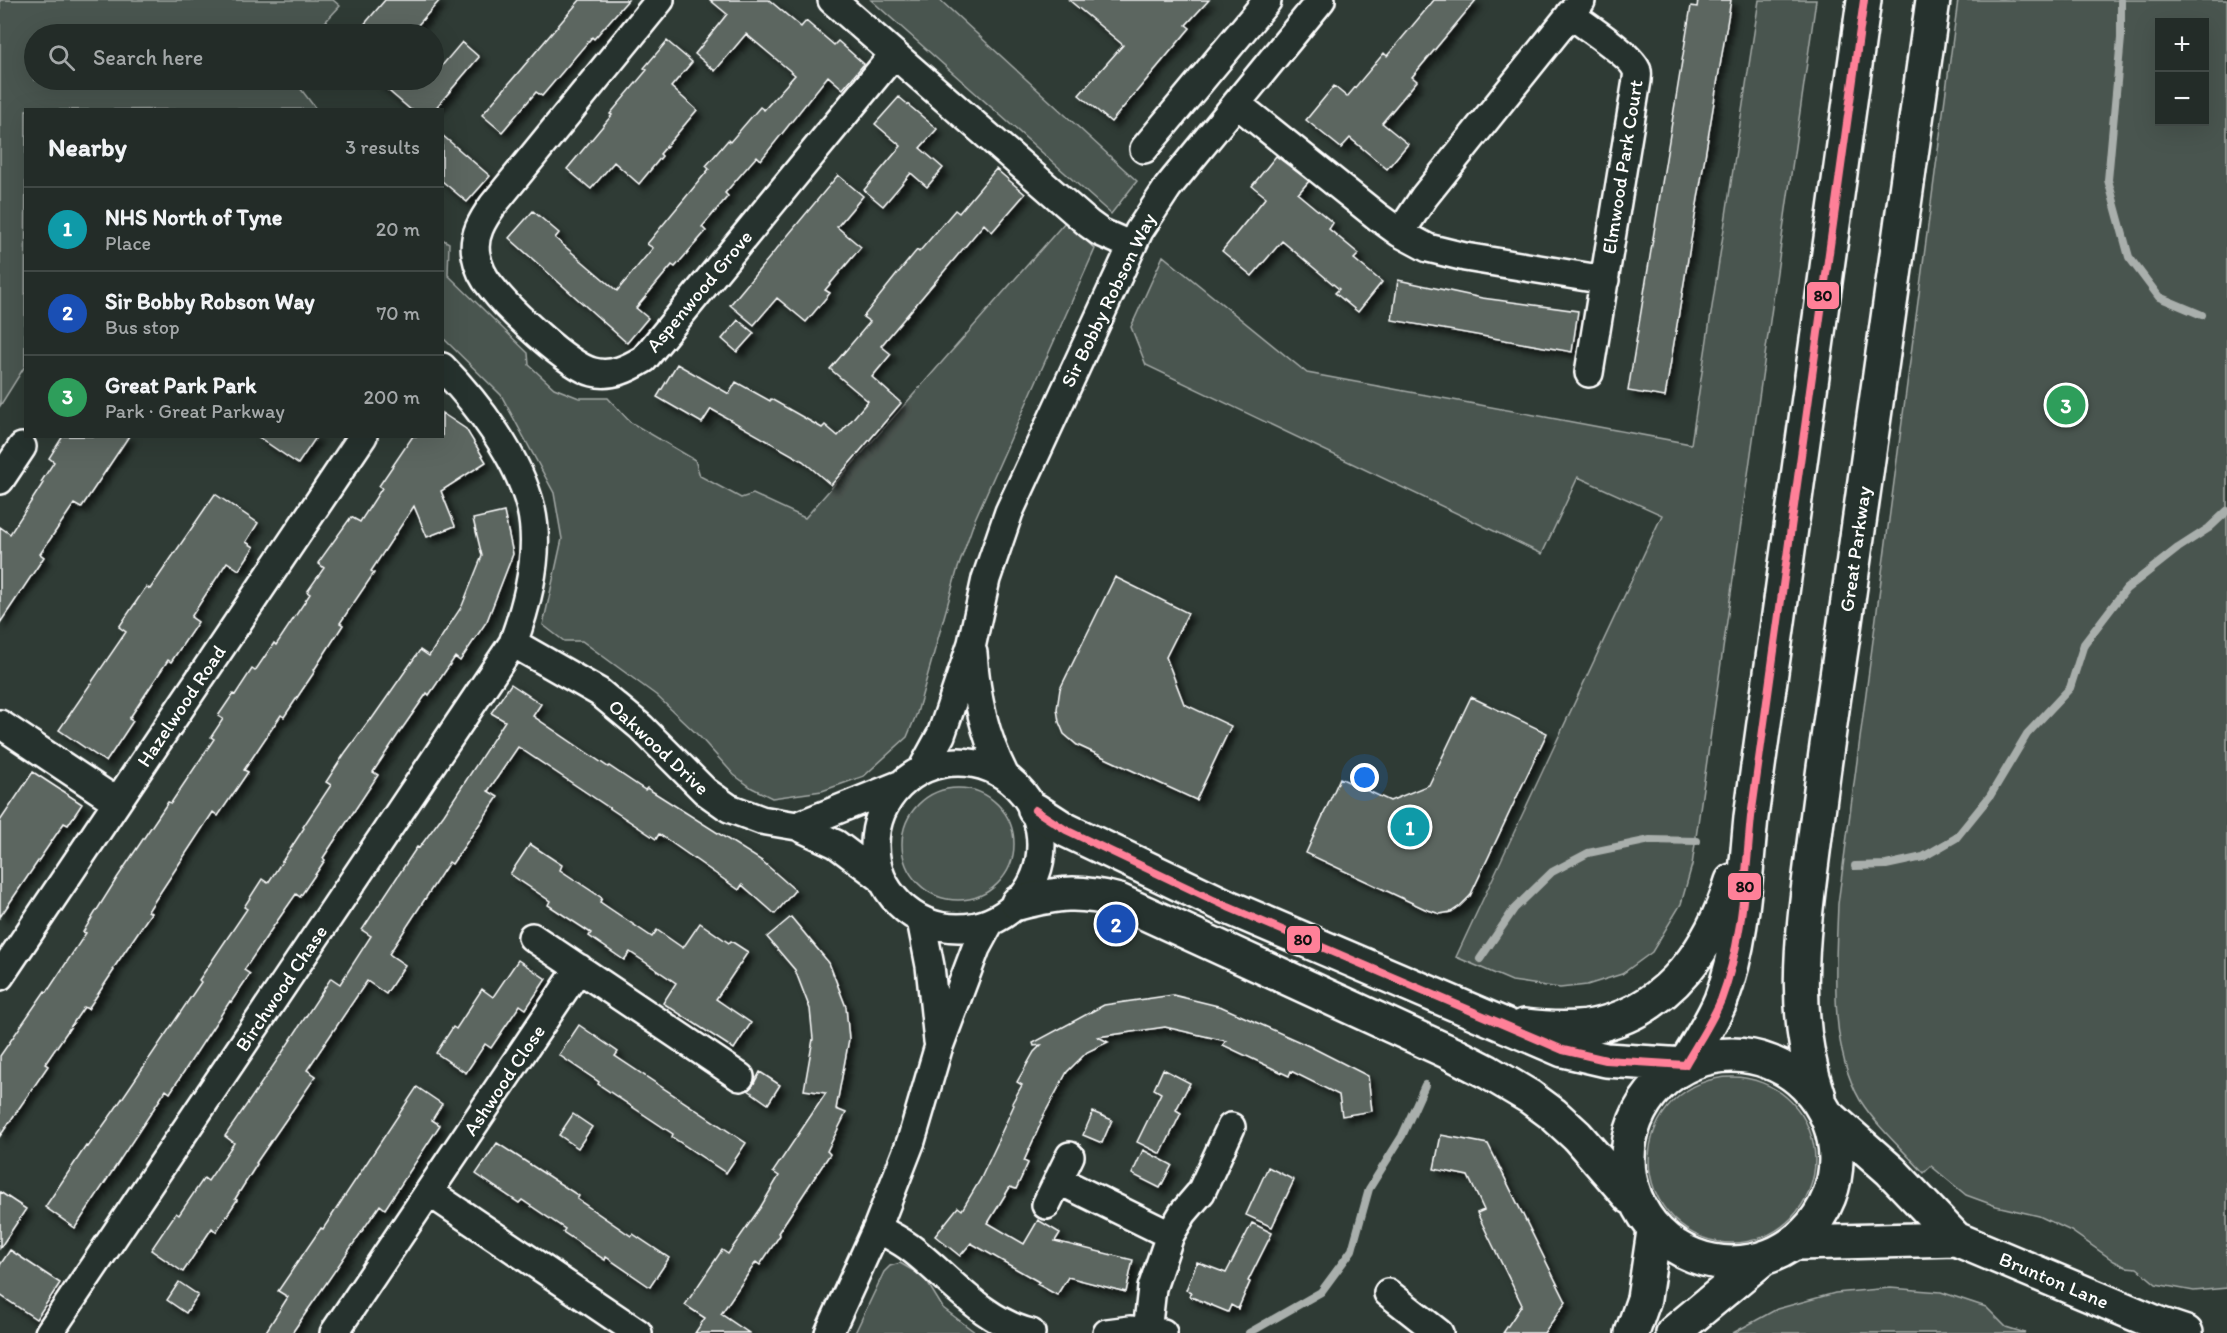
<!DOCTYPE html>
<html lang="en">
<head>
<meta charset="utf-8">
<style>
  body { margin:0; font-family:Itim,sans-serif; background:#2f3834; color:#f1f3f6 }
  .controls { position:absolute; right:18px; top:18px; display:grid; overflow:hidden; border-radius:0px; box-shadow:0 6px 24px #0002 }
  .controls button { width:54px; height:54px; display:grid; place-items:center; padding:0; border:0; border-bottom:2px solid #404845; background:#232c28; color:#f1f3f6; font:30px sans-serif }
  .you { position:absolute; left:1365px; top:778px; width:21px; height:21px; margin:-15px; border:4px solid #fff; border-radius:50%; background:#1a73e8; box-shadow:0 0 0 9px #1a73e833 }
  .badge { display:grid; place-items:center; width:39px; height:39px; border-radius:50%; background:#1a73e8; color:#fff; font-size:20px; font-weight:700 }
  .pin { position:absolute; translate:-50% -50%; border:3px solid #fff; box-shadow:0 2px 6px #0006 }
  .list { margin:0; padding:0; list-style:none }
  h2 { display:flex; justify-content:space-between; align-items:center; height:78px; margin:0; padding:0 24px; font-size:26px }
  h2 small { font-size:20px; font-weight:400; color:#a3a7a8 }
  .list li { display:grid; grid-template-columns:39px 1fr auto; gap:18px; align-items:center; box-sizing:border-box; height:84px; padding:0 24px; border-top:2px solid #404845 }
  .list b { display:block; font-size:22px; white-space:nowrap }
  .list p { margin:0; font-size:20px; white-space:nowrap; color:#a3a7a8 }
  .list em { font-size:20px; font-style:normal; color:#a3a7a8 }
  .icon { flex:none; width:33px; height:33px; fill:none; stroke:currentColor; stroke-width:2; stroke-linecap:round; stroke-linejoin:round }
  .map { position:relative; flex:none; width:2227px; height:1333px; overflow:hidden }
  .search { position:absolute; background:#232c28; box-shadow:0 6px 24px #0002; left:24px; top:24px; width:420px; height:66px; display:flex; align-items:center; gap:15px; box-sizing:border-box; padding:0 21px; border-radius:33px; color:#a3a7a8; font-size:22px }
  .panel { position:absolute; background:#232c28; box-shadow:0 6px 24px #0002; left:24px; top:108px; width:420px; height:330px; border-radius:0px }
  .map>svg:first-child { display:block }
  .green { fill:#4a544f; stroke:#a4aaa7; stroke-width:1.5; fill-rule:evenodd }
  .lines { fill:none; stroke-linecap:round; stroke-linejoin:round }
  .stream { stroke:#a9afac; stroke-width:8 }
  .building { fill:#5b6661; stroke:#fff; stroke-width:1.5; filter:url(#shadow) }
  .street-casing { stroke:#fff; stroke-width:32 }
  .secondary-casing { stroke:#fff; stroke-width:38 }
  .street { stroke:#26332d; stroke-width:27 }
  .secondary { stroke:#26332d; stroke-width:33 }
  .bus-1-casing { stroke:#26332d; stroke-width:12 }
  .bus-1 { stroke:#ff8098; stroke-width:8 }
  .labels { text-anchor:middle; stroke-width:4.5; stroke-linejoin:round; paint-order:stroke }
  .street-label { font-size:20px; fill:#fff; stroke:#26332d }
  .line-badge { stroke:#26332d; stroke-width:2 }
  .pale-badge-label { font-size:16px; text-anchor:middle; font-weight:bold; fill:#111 }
</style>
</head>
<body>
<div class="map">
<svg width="2227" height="1333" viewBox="0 0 2227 1333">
  <defs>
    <filter id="shadow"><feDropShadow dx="5.5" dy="5.5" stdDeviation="3" flood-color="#0009"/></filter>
  </defs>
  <rect width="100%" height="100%" fill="#2f3b35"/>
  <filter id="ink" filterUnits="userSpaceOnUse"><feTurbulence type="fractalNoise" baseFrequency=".0167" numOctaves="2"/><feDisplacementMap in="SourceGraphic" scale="12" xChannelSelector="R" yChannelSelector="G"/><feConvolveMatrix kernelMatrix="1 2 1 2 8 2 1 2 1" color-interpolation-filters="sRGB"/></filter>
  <g filter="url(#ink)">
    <path class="green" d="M0,0H333L340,6L314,34H34V80H294L316,109L26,110L25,366L0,406Z
      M871,0H940L1137,181L1111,214Z
      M1759,0H1816L1692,865L1681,904L1652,952L1622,974L1587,985L1560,988L1512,981L1456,957L1662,515L1578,477L1542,554L1146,365L1131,327L1163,256L1307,373L1691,444Z
      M1958,0H2227V1288L2194,1291L2156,1284L2137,1268L2126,1267L2114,1261L2071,1231L2039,1216L1996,1206L1966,1195L1931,1166L1924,1173C1903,1150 1877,1127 1860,1100C1828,1045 1836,966 1838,904ZM2160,22H2204V122H2160Z
      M1066,221L1095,249L975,519L957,571L917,713L907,737L864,776L822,791L772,798L752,788L734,775L700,737L656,695L582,641H564L543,625L562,539L554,493L501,395L443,338L442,239L449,243L448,275L528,353L529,365L554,388L579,398H608L630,422L695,460L700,476L741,498L753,494L805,518Z
      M902 844a56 56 0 1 1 112 0a56 56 0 1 1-112 0Z
      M1649 1160a83 83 0 1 1 166 0a83 83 0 1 1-166 0Z
      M900,1263L924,1277L943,1308L976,1333H855L884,1272L890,1266Z
      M1890,1288L1941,1292L1986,1307L2006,1327L2025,1333H1733L1777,1309L1835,1293Z"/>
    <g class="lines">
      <path class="stream" d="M2121,0V38L2108,180L2129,257L2159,297L2202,315
        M1855,866L1886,865L1923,857L1956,838L1990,796L2027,734L2070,688L2084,644L2126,589L2178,548L2209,528L2227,511
        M1480,959L1514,909L1552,872L1588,853L1650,840L1697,841
        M1249,1333L1321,1292L1352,1250L1369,1189L1402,1136L1425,1085"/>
    </g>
    <path class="building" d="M385,0H440L410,34H356Z
      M580,0H628L594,39L592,37L542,96L536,92L502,132L482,115Z
      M710,0H769L801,27L806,21L834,45L838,41L864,64L843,89L828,76L761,160L757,156L725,193L728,196L702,227L706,231L675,267L672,265L636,308L648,318L627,343L509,238L533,211L559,233L555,238L617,291L653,248L647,244L709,169L706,166L728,140L730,142L760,107L764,110L795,75L746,34L715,71L695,54L727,14Z
      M1069,0H1209L1186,25L1190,28L1111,122L1079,95L1123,45Z
      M1434,0H1476L1412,77L1417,81L1382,123L1408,144L1387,169L1350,138L1341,148L1306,120L1334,86L1347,97L1384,53L1387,56Z
      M1698,0H1731L1665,397L1628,391L1691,6L1697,7Z
      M667,41L692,62L671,87L697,110L660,154L662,156L639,184L614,162L591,189L567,169L612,115L610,114L647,70L644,68Z
      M462,42L479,57L434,110H411L376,80H434V75Z
      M899,97L937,129L920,148L943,168L927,187L911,173L883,206L864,190L901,146L875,124Z
      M442,135L490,176L467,202L442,181Z
      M1276,156L1309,181L1298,194L1333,223L1329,229L1359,254L1354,259L1382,282L1358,312L1335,293L1339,289L1282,241L1252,276L1222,251L1266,197L1252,186Z
      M996,169L1025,194L992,232L984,224L881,346L891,354L872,377L901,403L831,485L803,461L711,409L702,423L657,397L677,364L729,394L736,382L770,401L771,399L822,428L825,425L838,436L868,401L830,369L870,322L863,317L898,273L917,250L919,252L955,210L959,213Z
      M838,175L863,196L837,227L861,247L825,290L830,293L806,322L777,298L754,325L730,305Z
      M1398,280L1482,298L1578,311L1572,352L1392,320Z
      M738,320L754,333L737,352L722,339Z
      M442,413L466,429L486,462L441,491L455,526L427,537L414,506L371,571L374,573L340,623L343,625L314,670L315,671L284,717L281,715L244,770L248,772L218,816L213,812L148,911L151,913L113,969L114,970L88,1009L84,1007L45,1064L48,1066L0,1136V1056L45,991L47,992L86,933L83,932L117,878L168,802L171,803L214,739L211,737L223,719L218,716L233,694L235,695L252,669L255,671L274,643L276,645L310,594L307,592L324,568L318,563L351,517L360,522L382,488L379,486L413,436H442Z
      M63,436H129L81,508L74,504L40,554L44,557L0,623V527L10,534L43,483L41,482L54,462L49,458Z
      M257,436H317L298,464Z
      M215,494L258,523L246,542L254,547L239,570L227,562L191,617L198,622L171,662L168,660L129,719L133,721L106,762L59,730L126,632L119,627L146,587L150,589Z
      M504,512L513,554L487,621L460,661L455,657L429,695L427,693L399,733L373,772L378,775L323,858L325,860L300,897L296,894L273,927L244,970L250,974L231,1002L230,1001L170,1093L166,1090L75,1228L45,1207L86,1146L88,1147L113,1112L201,982L199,980L247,909L244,907L262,879L268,883L304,828L303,827L331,785L326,782L345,753L370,719L371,720L420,650L429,656L462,606L482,556L473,519Z
      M1115,577L1188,613L1166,657L1184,704L1231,726L1196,800L1077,745L1064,734L1059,722L1057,709L1060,689Z
      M511,684L541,704L533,716L608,767L609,766L645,790L647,788L762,861L795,890L775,914L742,885L739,890L659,834L656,839L518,747L488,791L498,797L452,864L449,862L389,954L405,965L386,994L367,981L307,1070L316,1076L256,1163L257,1164L235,1199L237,1200L216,1232L212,1228L183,1272L151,1250L176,1213L179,1215L204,1178L208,1181L234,1143L225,1136L282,1053L331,978L340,984L371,936L362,930L417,847L419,848L444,814L505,721L491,713Z
      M1471,697L1547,733L1470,896L1460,906L1451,912L1440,914L1425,909L1306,853L1340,778L1390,801L1429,785Z
      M33,772L82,804L68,825L64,823L0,917V821Z
      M530,844L562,865L560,870L602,898L600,902L652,937L657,930L683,948L700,923L729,943L731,941L748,952L716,999L751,1023L734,1049L663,1003L676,983L630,952L624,960L589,936L591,933L548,905L550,901L510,874Z
      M791,917L829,963L846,1007L849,1039L836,1109L846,1113L827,1151L830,1154L778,1233L780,1235L760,1265L756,1262L721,1314L749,1333H695L705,1318L685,1305L722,1250L728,1254L760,1208L779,1176L773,1172L826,1093L804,1090L813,1039L810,1009L795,970L767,937Z
      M518,960L546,979L526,1009L520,1005L491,1048L485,1044L466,1073L436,1053L453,1027L456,1029L482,989L493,997Z
      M1173,995L1222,1007L1311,1047L1368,1076L1372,1111L1342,1116L1339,1095L1291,1071L1289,1076L1223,1045L1226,1041L1165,1027L1098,1037L1108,1042L1087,1052L1067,1072L1040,1122L1041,1123L1024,1161L1028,1163L1016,1189L1010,1187L988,1223L1024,1244L1038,1220L1060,1233L1055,1241L1133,1260L1126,1292L1068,1277L1057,1295L1037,1284L1039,1282L971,1243L960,1256L935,1236L958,1207L962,1210L980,1180L999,1140H998L1014,1105L1012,1103L1022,1085L1017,1082L1034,1052L1041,1045L1034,1046L1033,1043L1104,1005Z
      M579,1025L618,1052L615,1056L746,1143L726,1173L672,1137L673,1134L598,1084L599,1082L559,1055Z
      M1163,1069L1190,1083L1176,1110L1181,1113L1161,1154L1137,1142L1161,1093L1154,1089Z
      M760,1072L780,1085L768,1104L748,1090L753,1085Z
      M417,1087L442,1104L432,1120L440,1125L385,1209L380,1205L292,1333H265L288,1297L278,1291L321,1228L323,1229Z
      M1093,1112L1112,1120L1102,1143L1083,1135Z
      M573,1114L592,1127L578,1148L559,1135Z
      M1441,1135L1488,1144L1566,1302L1544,1333H1503L1522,1305L1477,1213L1484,1210L1468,1176L1434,1169Z
      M497,1143L579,1196L577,1199L631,1236L633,1234L669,1258L650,1287L606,1257L605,1260L563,1232L565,1229L522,1200L519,1203L476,1174Z
      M1143,1150L1172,1165L1160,1188L1132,1174Z
      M1268,1167L1294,1180L1272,1227L1246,1215Z
      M0,1192L26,1209L0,1248Z
      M1252,1223L1272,1233L1248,1281L1250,1282L1238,1309L1231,1305L1228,1312L1189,1296L1191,1292L1186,1290L1197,1262L1226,1273Z
      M10,1250L60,1283L36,1319L0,1295V1265Z
      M179,1282L198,1295L186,1313L167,1300Z"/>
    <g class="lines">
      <defs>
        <path id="street" d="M660,0L493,205C483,219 472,236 476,255C478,267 484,279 492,288C508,309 568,366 593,372C612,377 629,368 644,359L894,54
          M832,0L1089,224L1100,232L1132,246
          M1570,14C1584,25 1633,56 1637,71C1638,74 1637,77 1637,80L1589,373
          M1237,104L1378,217L1400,233L1428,248L1465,257L1605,280
          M1144,149L1267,1
          M1400,233L1424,197L1581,1
          M0,480L22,447
          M513,643L599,692L641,727L705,791L729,808L761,820L797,826L836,844L881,878
          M973,653C976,696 984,735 1004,774
          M0,724L117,802
          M875 845a83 83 0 1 1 166 0a83 83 0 1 1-166 0Z
          M924,766L941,735L949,712L972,643L986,579L1009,512L1139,231L1168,187L1321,0
          M797,826L899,785
          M921,920L930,966L938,1041
          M532,937L740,1077
          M0,976L363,436
          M1058,1180L1170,1235
          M429,1192L638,1333
          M1046,1205L1070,1156
          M877,1228C889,1235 902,1241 913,1250C950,1279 984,1322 1031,1333
          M1388,1293L1439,1333
          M1147,1332L1152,1288L1170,1235L1183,1213L1201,1192L1231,1127
          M49,1333L513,643C528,602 541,552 531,509C519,458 478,404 442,367
          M334,1333L579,968
          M829,1333L877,1228L911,1141L938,1049L976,948L989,924
          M1107,1333L1130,1330L1163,1333"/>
        <path id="secondary" d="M1035,810L1066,830L1228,907L1563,1050L1606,1060L1685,1065C1697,1044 1712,1022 1721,1000C1743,942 1745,878 1751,817L1864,0
          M1018,903C1058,893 1078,890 1119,901L1453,1054L1488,1072L1530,1097L1553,1114L1577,1136L1630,1197
          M1524,1026C1549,1029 1577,1031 1602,1024C1671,1006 1712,946 1732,881
          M1628 1159a104 104 0 1 1 208 0a104 104 0 1 1-208 0Z
          M1819,1097C1790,1012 1803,931 1814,844C1823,772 1833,700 1844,629C1874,419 1903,210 1933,0
          M1831,1118L1891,1171L1956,1239L2159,1324L2186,1333
          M1798,1243L1956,1239
          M1632,1333L1644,1299L1654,1231
          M1673,1333L1761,1260"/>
      </defs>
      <use href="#street" class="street-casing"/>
      <use href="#secondary" class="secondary-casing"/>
      <use href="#street" class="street"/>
      <use href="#secondary" class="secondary"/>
      <defs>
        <path id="bus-1" d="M1035,810L1066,830L1228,907L1563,1050L1606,1060L1685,1065C1697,1044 1712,1022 1721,1000C1743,942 1745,878 1751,817L1864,0"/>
      </defs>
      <use href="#bus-1" class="bus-1-casing"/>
      <use href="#bus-1" class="bus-1"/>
    </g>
  </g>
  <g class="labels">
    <g class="street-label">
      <text transform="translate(1622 167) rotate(-81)" y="7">Elmwood Park Court</text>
      <text transform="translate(699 291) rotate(-50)" y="7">Aspenwood Grove</text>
      <text transform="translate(1108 300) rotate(-64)" y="7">Sir Bobby Robson Way</text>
      <text transform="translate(1855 549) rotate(-82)" y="7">Great Parkway</text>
      <text transform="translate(181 706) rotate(-56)" y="7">Hazelwood Road</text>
      <text transform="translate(659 747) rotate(43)" y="7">Oakwood Drive</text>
      <text transform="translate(281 988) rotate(-56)" y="7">Birchwood Chase</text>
      <text transform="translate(504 1080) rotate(-56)" y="7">Ashwood Close</text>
      <text transform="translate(2054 1280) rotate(23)" y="7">Brunton Lane</text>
    </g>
  </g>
  <g class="line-badge">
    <rect x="1806" y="281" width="34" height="29" rx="6" fill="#ff8098"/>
    <rect x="1727" y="872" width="35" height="29" rx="6" fill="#ff8098"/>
    <rect x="1286" y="925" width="35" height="29" rx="6" fill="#ff8098"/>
  </g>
  <g class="pale-badge-label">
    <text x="1823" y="301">80</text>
    <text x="1745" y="892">80</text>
    <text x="1303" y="945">80</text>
  </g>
</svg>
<div class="controls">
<button>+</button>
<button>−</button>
</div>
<div class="you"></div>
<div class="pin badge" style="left:1410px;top:827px;background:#0f9aa8">1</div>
<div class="pin badge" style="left:1116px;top:924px;background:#1a4fb4">2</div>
<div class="pin badge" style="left:2066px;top:405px;background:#2e9e5b">3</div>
<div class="search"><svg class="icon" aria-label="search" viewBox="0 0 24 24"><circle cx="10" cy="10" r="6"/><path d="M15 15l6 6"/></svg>Search here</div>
<section class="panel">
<h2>Nearby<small>3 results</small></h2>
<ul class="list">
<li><span class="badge" style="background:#0f9aa8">1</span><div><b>NHS North of Tyne</b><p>Place</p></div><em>20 m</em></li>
<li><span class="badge" style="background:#1a4fb4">2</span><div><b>Sir Bobby Robson Way</b><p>Bus stop</p></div><em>70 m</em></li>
<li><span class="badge" style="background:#2e9e5b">3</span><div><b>Great Park Park</b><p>Park · Great Parkway</p></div><em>200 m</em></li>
</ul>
</section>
</div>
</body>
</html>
